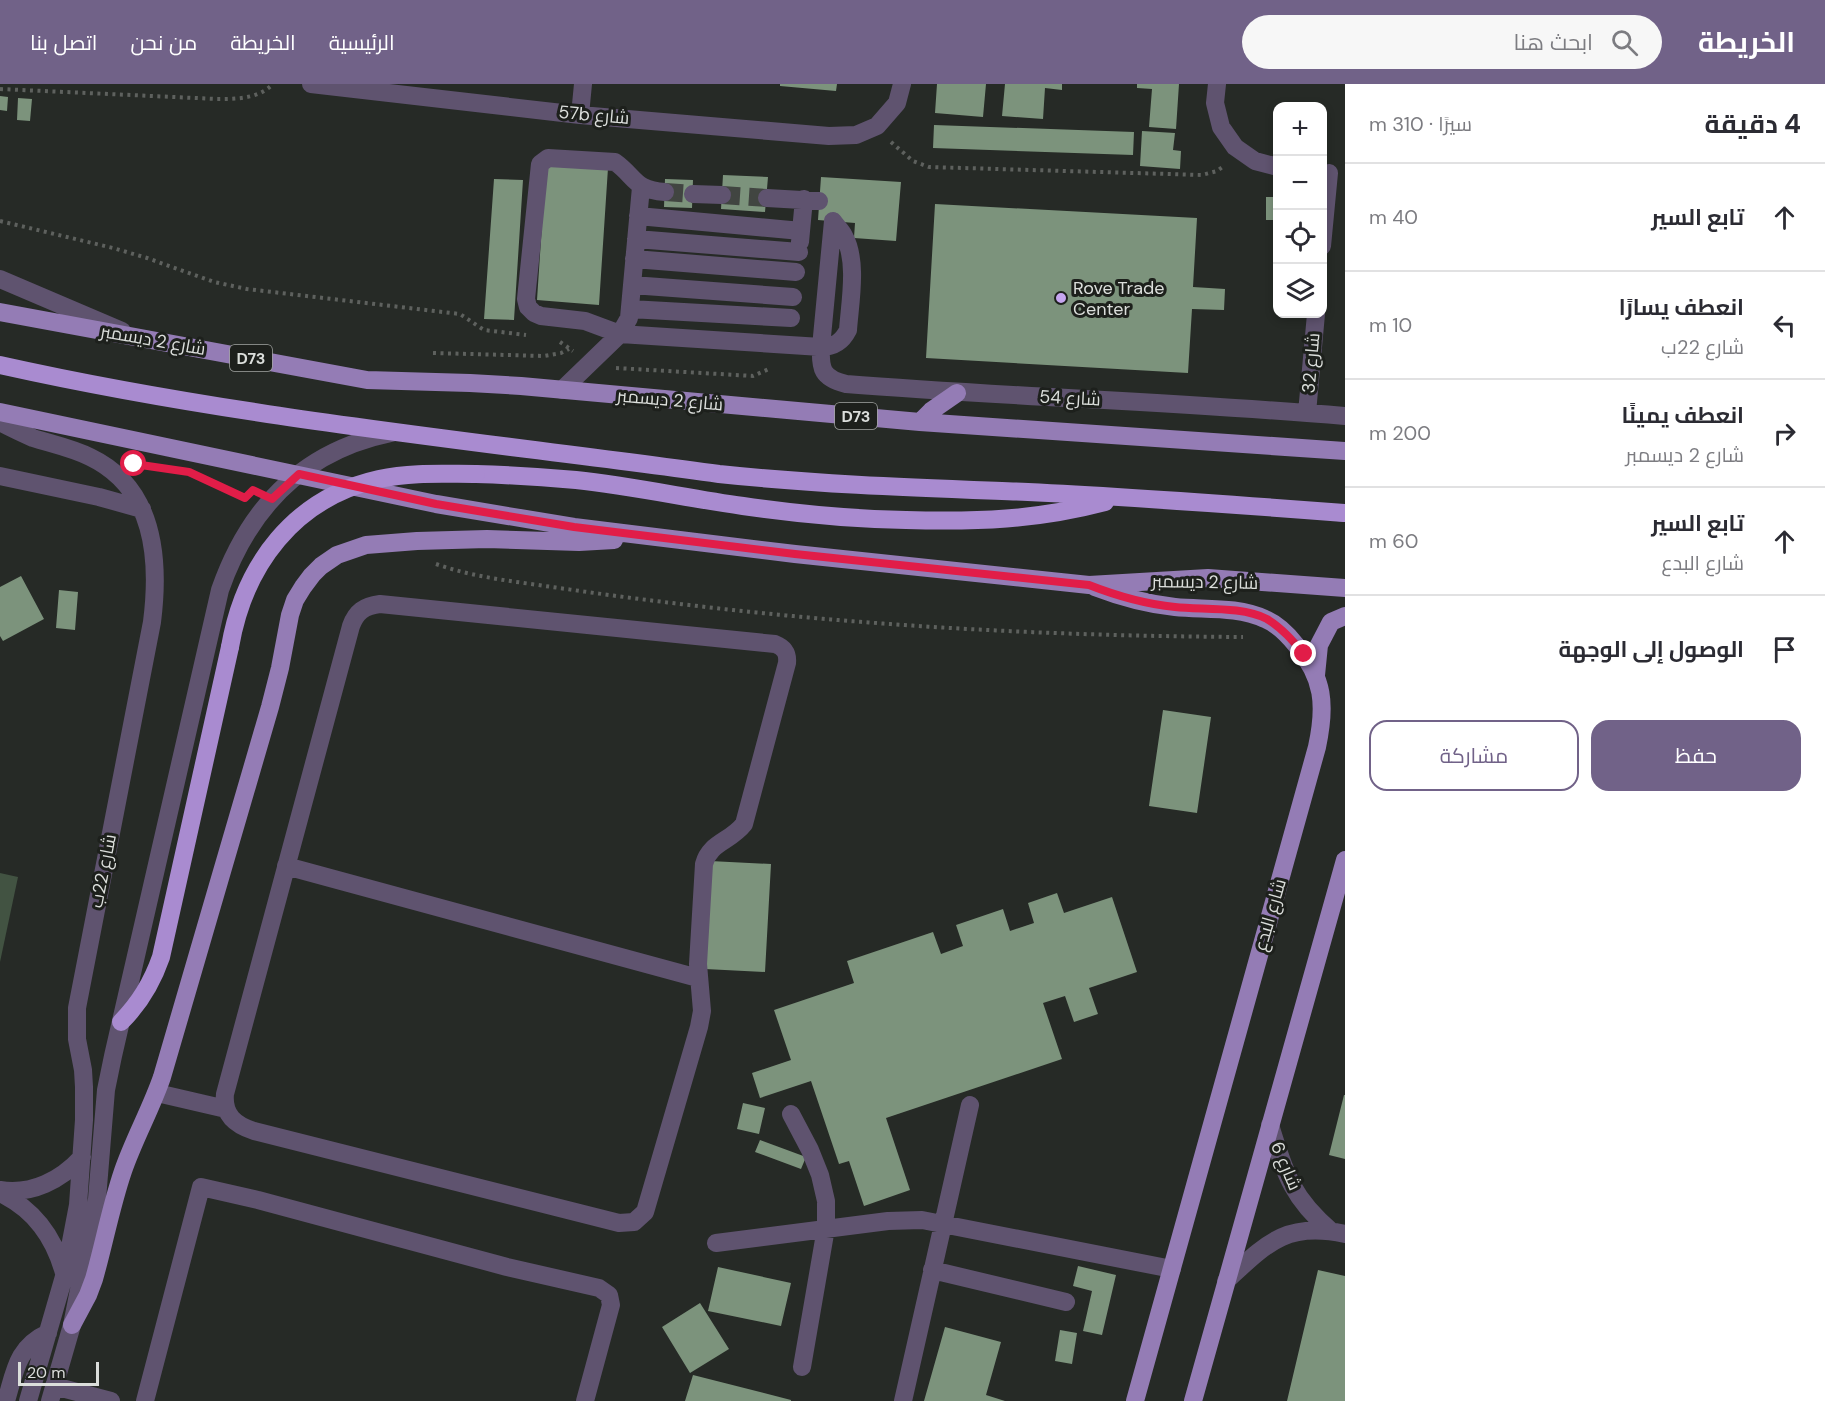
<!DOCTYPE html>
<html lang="ar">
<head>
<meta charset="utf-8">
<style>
  body { margin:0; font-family:"DM Sans",Cairo,sans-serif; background:#f7f7f7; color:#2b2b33; direction:rtl }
  .controls { position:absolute; right:18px; top:18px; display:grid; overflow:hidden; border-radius:12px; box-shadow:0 3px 9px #0003 }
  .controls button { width:54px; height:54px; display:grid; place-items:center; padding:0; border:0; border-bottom:2px solid #e1e1e2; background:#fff; color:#2b2b33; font:30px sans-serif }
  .scale { position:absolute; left:18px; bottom:15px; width:81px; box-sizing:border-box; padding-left:6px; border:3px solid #dbdedb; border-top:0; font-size:16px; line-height:21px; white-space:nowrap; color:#dbdedb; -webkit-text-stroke:4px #1d201c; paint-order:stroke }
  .stop { position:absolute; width:18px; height:18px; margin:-14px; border:4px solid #e11d48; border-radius:50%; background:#fff }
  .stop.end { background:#e11d48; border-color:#fff; box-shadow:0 2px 6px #0008 }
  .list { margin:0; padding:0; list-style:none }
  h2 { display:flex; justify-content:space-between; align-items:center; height:78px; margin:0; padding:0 24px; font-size:26px }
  h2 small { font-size:20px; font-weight:400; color:#7c7c81 }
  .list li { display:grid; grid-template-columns:39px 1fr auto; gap:18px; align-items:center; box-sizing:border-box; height:108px; padding:0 24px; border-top:2px solid #e1e1e2 }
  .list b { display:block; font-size:22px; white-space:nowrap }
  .list p { margin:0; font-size:20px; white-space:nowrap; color:#7c7c81 }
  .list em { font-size:20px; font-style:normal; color:#7c7c81 }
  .actions { display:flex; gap:12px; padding:18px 24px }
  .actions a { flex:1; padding:14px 0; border:2px solid #716288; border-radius:18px; text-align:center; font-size:21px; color:#716288 }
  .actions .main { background:#716288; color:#fff }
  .icon { flex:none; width:33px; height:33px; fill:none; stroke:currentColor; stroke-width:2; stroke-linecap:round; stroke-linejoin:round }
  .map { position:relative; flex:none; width:1345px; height:1317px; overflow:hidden; direction:ltr }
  header { display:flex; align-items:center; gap:36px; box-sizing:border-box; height:84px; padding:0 30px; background:#716288; color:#fff }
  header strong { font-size:28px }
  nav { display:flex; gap:33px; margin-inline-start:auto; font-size:21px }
  .search { width:420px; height:54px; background:#f7f7f7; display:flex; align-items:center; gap:15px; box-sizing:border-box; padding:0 21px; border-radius:33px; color:#7c7c81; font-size:22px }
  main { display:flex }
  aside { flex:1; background:#fff }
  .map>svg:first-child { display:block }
  .grass { fill:#425342 }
  .building { fill:#7c937c }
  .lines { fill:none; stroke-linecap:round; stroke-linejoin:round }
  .minor-tunnel { stroke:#414541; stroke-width:18; stroke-dasharray:18 9; stroke-linecap:butt }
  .path { stroke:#5e615e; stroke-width:4; stroke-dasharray:3 4.5; stroke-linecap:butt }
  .minor { stroke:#5f536f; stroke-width:18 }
  .major { stroke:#947cb5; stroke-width:18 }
  .highway { stroke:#a98bd0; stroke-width:18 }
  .highway-bridge { stroke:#a98bd0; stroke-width:18 }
  .route { stroke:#e11d48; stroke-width:8 }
  .poi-dot { fill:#c6a6f0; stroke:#1d201c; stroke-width:2 }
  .labels { text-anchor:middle; stroke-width:6; stroke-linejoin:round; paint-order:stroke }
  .shield { fill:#1d201c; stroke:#a2a5a2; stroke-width:1.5 }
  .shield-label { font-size:16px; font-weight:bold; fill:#dbdedb }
  .street-label { font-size:18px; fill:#dbdedb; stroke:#1d201c }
  .poi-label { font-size:18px; fill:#dbdedb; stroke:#1d201c; text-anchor:start }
</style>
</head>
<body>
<header>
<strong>الخريطة</strong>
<div class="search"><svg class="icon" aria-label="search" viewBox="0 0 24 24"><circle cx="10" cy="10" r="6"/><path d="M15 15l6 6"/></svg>ابحث هنا</div>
<nav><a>الرئيسية</a><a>الخريطة</a><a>من نحن</a><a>اتصل بنا</a></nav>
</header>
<main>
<aside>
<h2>4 دقيقة<small>سيرًا · 310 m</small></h2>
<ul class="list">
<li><svg class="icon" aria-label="ahead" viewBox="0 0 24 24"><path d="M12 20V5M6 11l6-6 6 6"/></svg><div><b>تابع السير</b></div><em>40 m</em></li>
<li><svg class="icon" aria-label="left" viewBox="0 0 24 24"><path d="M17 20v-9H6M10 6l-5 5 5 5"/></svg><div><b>انعطف يسارًا</b><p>شارع 22ب</p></div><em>10 m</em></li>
<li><svg class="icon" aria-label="right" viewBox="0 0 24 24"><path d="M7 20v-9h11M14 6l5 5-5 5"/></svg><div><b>انعطف يمينًا</b><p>شارع 2 ديسمبر</p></div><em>200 m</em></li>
<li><svg class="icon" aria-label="ahead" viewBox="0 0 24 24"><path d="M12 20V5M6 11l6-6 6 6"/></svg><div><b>تابع السير</b><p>شارع البدع</p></div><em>60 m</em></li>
<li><svg class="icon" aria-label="arrive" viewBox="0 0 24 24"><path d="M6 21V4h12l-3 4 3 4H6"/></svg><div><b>الوصول إلى الوجهة</b></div></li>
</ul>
<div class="actions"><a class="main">حفظ</a><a>مشاركة</a></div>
</aside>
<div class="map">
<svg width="1345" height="1317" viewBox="0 0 1345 1317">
  <rect width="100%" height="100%" fill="#262a26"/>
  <path class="grass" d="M0,789L18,793L0,878Z"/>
  <path class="building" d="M780,0H837L836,7L780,2Z
    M937,0H986L983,33L935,29Z
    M1005,0H1062V6L1045,4L1043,35L1002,32Z
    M1137,0H1179L1176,45L1149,43L1152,5L1137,4Z
    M0,12L8,13L7,27L0,26Z
    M18,14L32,15L30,37L17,36Z
    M934,41L1134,48L1133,71L933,64Z
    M1142,47L1175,49L1173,66L1181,67L1180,85L1140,82Z
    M546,80L608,84L599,221L537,216Z
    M723,91L768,93L765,128L721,125Z
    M821,93L901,98L896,157L854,154L855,139L818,136Z
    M494,95L523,96L514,236L484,235Z
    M665,95L693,96L692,124L664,123Z
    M1266,113H1278V136H1266Z
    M935,120L1197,134L1193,203L1225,205L1224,226L1192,225L1188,289L926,274Z
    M21,492L44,535L3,557L0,552V503Z
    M59,506L78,508L75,546L56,544Z
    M1163,626L1211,633L1197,729L1149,722Z
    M710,777L771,780L765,888L705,885Z
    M1057,809L1064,829L1112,813L1137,888L1089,904L1098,930L1074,938L1065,912L1043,919L1062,975L886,1034L910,1106L864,1122L849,1077L839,1080L811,997L760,1014L752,989L791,976L774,926L854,899L847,877L933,848L941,870L963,862L956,841L1003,825L1010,847L1034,839L1028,819Z
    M1344,1011H1345V1075L1329,1071Z
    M743,1019L765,1024L759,1050L737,1045Z
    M760,1056L806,1073L801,1085L755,1068Z
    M1078,1182L1116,1191L1102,1251L1083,1247L1092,1207L1073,1202Z
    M718,1183L791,1199L781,1242L708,1227Z
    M1318,1186L1345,1192V1317H1287Z
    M700,1219L729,1265L690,1289L662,1243Z
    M945,1243L1001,1258L986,1311L1005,1317H924Z
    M1060,1246L1077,1249L1072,1280L1055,1277Z
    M693,1291L791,1316V1317H685Z"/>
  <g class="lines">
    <path class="minor-tunnel" d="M665,108L693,110
      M722,111L767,114"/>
    <path class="path" d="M0,5L217,15C237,15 258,15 273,0
      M891,58L913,77L929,83L1202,91L1217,87L1224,82
      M0,137L113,164L147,174L214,198L247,205L460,230L484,246L526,251
      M560,258L573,267
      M433,269L544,272L561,269L569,265
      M616,284L753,292L771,284
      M208,397L245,414
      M436,480C470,492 503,496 538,501C580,507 622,513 664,518C856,542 1049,552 1243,553"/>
    <path class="minor" d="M311,0L580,31L829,52L856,51L877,42L897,19L902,0
      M1217,0L1215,19L1221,43L1235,63L1255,77L1278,83
      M580,31L583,0
      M665,108C634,106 636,93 615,78L548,74L540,80L526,215L528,223L534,229L541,232L585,237L620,250L821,263L833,137
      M693,110L722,111
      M767,114L819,117
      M638,132L801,147
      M833,137C836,142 842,147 844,152C858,177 850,218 848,246C842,258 834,263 821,263C820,285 822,294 846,300C1012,313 1179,318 1345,332
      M636,155L799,168
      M800,158L804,115
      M1322,162L1329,89
      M634,175L796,188
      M0,195L122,247
      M632,201L793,213
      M630,225L791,234
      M562,306L620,250L629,234L641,103
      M1307,329L1316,230
      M0,338C11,344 22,349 33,354C52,360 72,364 90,373C155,404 160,475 152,538L77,924V955L83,986L84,1003V1036L78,1121L65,1189L28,1317
      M0,392L99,413L142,425
      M380,520L775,560C785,564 788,569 787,579L744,740C730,758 710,758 704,780L698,880L702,927L699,943L645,1128L634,1138L619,1139L254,1047C235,1041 223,1031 225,1010L351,542C356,528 364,522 380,520Z
      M286,782L698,894
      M157,1009L226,1025
      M791,1030L810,1066L820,1091L826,1117V1144L802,1283
      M1270,1041C1285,1089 1291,1113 1331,1147
      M0,1106C32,1111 61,1096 82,1073
      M0,1109C35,1126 54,1153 64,1189
      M716,1159L888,1137L922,1136L1172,1185
      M932,1186L1066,1218
      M1226,1197C1266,1160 1286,1137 1345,1150
      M54,1302L111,1317
      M6,1317C15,1287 17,1263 48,1249
      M50,1317L72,1241L97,1115L106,1006L113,972L220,506C249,423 303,367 391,349
      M145,1317L201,1103L258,1116L507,1183L599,1204L609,1211L611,1221L585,1317
      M903,1317L970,1021"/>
    <path class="major" d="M0,228L367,296L470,299L521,302L920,338L1345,367
      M0,328L436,420L574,443L795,470L1089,501L1208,494L1345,504
      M920,338L931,327L957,309
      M1095,503C1121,513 1147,520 1175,523C1204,526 1237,522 1265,535C1277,540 1288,551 1296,561C1324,594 1326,621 1317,663L1135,1317
      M1316,591L1319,561L1331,538L1345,532
      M72,1241L88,1211L94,1195C104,1160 111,1122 123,1087C134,1055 151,1025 162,993L270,623L280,584L290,531L295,516L303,503L312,491L321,482L337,471L366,461L417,457L487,455L579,458L614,456
      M1193,1317L1345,776"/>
    <path class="highway" d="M0,281C237,334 479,357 719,390C822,401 924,404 1028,408C1134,413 1239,421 1345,429
      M476,390C509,391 542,393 576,396C632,402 687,414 743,422C797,430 852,435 906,436C976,438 1037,436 1105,418
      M121,938C140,919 152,899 161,873L230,563"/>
    <path class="highway-bridge" d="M230,563C244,481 294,414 379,395C411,388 443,390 476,390"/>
  </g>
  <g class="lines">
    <path class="route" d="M134,380L189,388L245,414L253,406L272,415L299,390L436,420L574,443L795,470L1089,501C1117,512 1145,520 1175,523C1202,526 1242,522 1267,535C1282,544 1293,557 1304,570"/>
  </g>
  <circle class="poi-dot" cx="1061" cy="214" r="6"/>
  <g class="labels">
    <g class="shield">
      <rect x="230" y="261" width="42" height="26" rx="4.5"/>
      <rect x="835" y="319" width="42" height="26" rx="4.5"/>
    </g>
    <g class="shield-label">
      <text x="251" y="280">D73</text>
      <text x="856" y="338">D73</text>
    </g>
    <g class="street-label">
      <text transform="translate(594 31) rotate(5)" y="6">57b شارع</text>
      <text transform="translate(153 256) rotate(10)" y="6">شارع 2 ديسمبر</text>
      <text transform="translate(1311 279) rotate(-85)" y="6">شارع 32</text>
      <text transform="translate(1070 314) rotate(3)" y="6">شارع 54</text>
      <text transform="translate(670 316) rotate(5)" y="6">شارع 2 ديسمبر</text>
      <text transform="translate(1205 498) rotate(1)" y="6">شارع 2 ديسمبر</text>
      <text transform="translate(103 787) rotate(-79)" y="6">شارع 22ب</text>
      <text transform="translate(1270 831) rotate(-74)" y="6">شارع البدع</text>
      <text transform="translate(1286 1082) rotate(67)" y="6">شارع 6</text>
    </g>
    <g class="poi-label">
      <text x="1073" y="210">Rove Trade<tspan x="1073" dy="21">Center</tspan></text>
    </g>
  </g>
</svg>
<div class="controls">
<button>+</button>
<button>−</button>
<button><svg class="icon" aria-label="locate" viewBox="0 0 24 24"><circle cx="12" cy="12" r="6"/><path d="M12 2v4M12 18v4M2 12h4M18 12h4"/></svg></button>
<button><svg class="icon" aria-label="layers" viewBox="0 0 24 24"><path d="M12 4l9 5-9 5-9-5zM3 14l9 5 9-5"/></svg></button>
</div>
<div class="scale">20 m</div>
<div class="stop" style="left:134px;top:380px"></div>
<div class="stop end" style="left:1304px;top:570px"></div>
</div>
</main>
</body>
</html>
